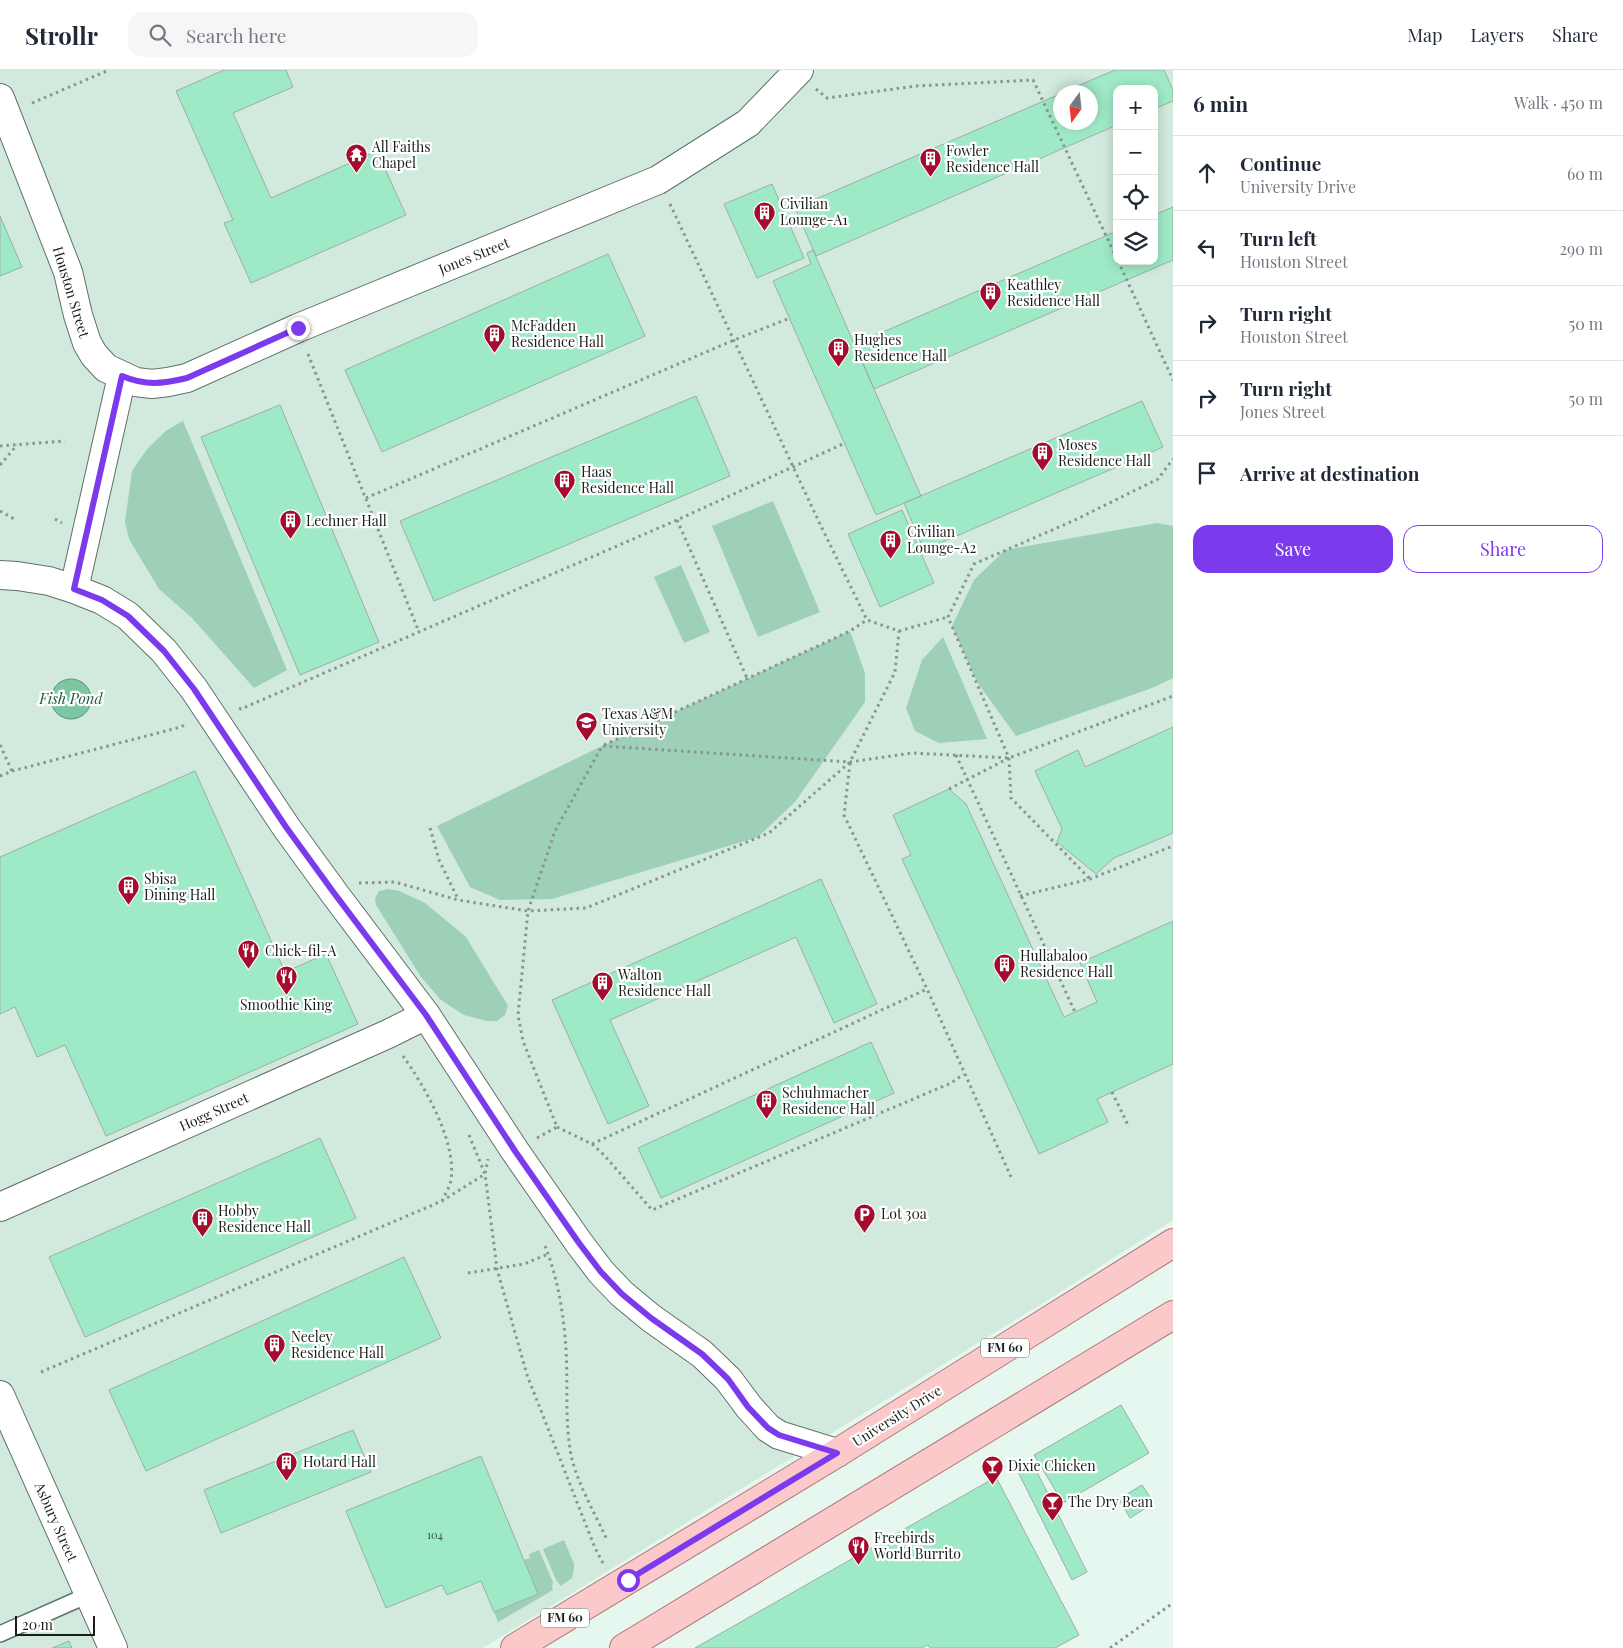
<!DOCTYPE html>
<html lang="en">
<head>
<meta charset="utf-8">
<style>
  body { margin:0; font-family:"Playfair Display",serif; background:#f6f6f7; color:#1f2937 }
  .controls { position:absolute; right:15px; top:15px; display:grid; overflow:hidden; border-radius:10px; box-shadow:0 2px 12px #0003 }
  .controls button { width:45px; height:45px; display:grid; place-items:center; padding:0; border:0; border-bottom:1px solid #e0e1e3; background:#fff; color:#1f2937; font:25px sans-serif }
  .compass { position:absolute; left:1053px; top:15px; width:45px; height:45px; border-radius:50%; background:#fff; box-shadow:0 2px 12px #0003; rotate:195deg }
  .scale { position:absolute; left:15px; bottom:12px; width:80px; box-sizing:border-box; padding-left:5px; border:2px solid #181e1b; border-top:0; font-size:14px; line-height:18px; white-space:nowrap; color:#181e1b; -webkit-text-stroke:4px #fff; paint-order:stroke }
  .stop { position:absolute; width:15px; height:15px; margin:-11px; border:4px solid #7c3aed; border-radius:50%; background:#fff }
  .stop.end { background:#7c3aed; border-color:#fff; box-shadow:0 1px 5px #0008 }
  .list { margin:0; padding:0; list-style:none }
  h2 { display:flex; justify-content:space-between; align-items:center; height:65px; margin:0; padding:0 20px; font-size:21px }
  h2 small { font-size:16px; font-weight:400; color:#747a83 }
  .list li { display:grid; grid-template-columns:32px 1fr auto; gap:15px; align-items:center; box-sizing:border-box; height:75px; padding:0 20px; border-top:1px solid #e0e1e3 }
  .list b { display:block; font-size:19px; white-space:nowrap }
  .list p { margin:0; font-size:16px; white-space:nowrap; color:#747a83 }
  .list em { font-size:16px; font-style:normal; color:#747a83 }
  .actions { display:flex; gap:10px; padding:15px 20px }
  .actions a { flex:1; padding:11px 0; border:1px solid #7c3aed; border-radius:15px; text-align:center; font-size:18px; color:#7c3aed }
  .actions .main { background:#7c3aed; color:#fff }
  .icon { flex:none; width:28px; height:28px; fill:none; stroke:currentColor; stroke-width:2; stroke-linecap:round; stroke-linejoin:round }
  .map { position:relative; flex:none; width:1173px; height:1578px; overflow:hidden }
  header { display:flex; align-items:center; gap:30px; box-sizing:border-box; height:70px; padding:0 25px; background:#fff; border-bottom:1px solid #e0e1e3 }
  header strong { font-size:24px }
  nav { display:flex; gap:28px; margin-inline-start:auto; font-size:18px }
  .search { width:350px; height:45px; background:#f6f6f7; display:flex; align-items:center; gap:12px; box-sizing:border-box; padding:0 18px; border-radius:15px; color:#747a83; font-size:19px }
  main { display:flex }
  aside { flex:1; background:#fff }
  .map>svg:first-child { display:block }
  .built { fill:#d1eadd; fill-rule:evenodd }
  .green { fill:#9ecfb7 }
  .water { fill:#7dc6a3; stroke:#5f947a }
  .building { fill:#9feac6; stroke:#9daea5 }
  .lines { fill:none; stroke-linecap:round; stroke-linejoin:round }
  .service-casing { stroke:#617068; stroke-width:18 }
  .minor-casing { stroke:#617068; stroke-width:30 }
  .primary-casing { stroke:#ab7675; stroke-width:30 }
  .path { stroke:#88958e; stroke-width:3; stroke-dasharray:2.5 4; stroke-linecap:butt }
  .service { stroke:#fff; stroke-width:15 }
  .minor { stroke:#fff; stroke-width:28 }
  .primary { stroke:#fcc9ca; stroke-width:28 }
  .route { stroke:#7c3aed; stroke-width:6 }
  .labels { text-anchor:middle; stroke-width:4.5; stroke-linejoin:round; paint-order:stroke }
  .number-label { font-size:11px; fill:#3a5146 }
  .shield { fill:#fff; stroke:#5d625f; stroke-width:1 }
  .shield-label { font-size:12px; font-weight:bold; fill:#181e1b }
  .poi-label { font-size:14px; fill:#181e1b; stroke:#fff; text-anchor:start }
  .street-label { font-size:14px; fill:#181e1b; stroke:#fff }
  .water-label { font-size:15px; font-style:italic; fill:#215942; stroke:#fff }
</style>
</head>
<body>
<header>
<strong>Strollr</strong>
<div class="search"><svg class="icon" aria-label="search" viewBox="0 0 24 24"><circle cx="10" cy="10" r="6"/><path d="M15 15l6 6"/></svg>Search here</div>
<nav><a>Map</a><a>Layers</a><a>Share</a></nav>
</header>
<main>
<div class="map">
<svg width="1173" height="1578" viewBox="0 0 1173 1578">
  <rect width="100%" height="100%" fill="#e5f7ee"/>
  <path class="built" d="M0,0H1173V1150L1038,1236L483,1578H0ZM1117,19H1154V191H1117ZM1060,22H1090V52H1060Z"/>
  <path class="green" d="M183,351L287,600L254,618L192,548L159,519L129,469L125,452L132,401L147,379L167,360Z
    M773,431L820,542L758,567L712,456Z
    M1157,453L1173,456V608L1152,618L1016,666L977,612L952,556L974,510L1005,480Z
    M681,495L710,562L684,573L654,507Z
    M850,561L865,603V632L795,732L758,767L552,829L500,830L470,817L437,756L602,676Z
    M943,567L987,669L939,673L915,661L906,638L922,590Z
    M388,819L399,821L425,833L466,867L508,936L505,945L497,951H487L464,945L441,930L421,907L376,835L375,828L379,821Z
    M564,1470L574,1494V1498L572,1508L561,1516L556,1510L543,1479Z
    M539,1480L553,1512L552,1518L553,1520L498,1552L494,1542L538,1524L524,1490L530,1488L529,1484Z"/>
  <path class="water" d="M51 629a20 20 0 1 1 40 0a20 20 0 1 1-40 0Z"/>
  <path class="building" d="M224,0H286L293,17L233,43L271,128L377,81L406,145L251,213L224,153L233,150L176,21Z
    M1115,0H1164L1173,20V31L1154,39V19H1117V55L816,186L795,138L1060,24V52H1090V22H1063Z
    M772,114L804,188L757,208L724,134Z
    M1173,137V190L874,319L855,274L1117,161V191H1154V145Z
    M0,146L22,197L0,206Z
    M813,180L921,426L876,445L773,211L811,194L807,183Z
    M608,184L645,266L382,382L345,300Z
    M696,326L730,406L434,531L400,451Z
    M1142,331L1163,377L924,480L904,433Z
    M280,335L379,572L300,605L201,367Z
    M902,440L934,513L880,537L848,464Z
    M1173,657V763L1114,788L1096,804L1057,772L1062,759L1035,701L1078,680L1085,697Z
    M195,701L285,902L326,884L358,954L106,1066L65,975L37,987L15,937L0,944V787Z
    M949,719L966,734L1064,947L1097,932L1080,893L1173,851V994L1097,1029L1108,1052L1039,1084L902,789L911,785L893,745Z
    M821,809L877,934L834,953L796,867L610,950L649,1036L608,1054L552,930Z
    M871,972L894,1023L661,1128L638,1078Z
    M320,1068L356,1148L85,1267L49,1187Z
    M404,1187L441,1268L146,1401L109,1320Z
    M1121,1335L1149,1383L1063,1433L1034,1385Z
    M353,1360L371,1402L221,1463L204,1420Z
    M481,1386L538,1524L494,1542L481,1511L447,1525L442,1515L386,1538L346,1441Z
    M1032,1392L1087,1502L1072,1510L1017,1400Z
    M996,1407L1079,1565L1055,1578H930L928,1575L922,1578H695Z
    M1142,1415L1154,1433L1130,1448L1119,1429Z
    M69,1571L72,1578H52Z"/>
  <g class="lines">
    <defs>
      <path id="service" d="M0,1564L88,1525"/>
      <path id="minor" d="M0,28L68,202L78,245L87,273L94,285L106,298L136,312L152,314L168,312L187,308L298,258L658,110L748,53L799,0
        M0,505L17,506L49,511L74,519L102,530L128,546L164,581L194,619L286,757L334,823L426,945L515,1081L579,1173L601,1202L622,1224L651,1248L702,1284L728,1309L749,1337L768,1358L779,1365L837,1383
        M74,519L122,306
        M0,1137L388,964L426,945
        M0,1325L113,1578"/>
      <path id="primary" d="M515,1578L837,1383L1173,1173
        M624,1578L1173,1245"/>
    </defs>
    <use href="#service" class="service-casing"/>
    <use href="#minor" class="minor-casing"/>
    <use href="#primary" class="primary-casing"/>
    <path class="path" d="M816,19L827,28L916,16L1033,10L1117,189
      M32,33L109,0
      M670,134L819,452L867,550L899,561L948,547
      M1118,191L1173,310
      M308,284L419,562
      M0,376L65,371
      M0,395L17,375
      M366,428L734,270L790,248
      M0,441L16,450
      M55,449L62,453
      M677,450L747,608
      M239,638L241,639L677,450L845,373
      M0,675L12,701
      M604,675L850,561L867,550
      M956,685L1075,942
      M1009,688L1011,728L1090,809
      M850,693L844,745L927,919L1011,1107
      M0,706L12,701L181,657L186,654
      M949,719L1009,688L948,547L974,494L1075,450L1158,409L1173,389
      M430,758L439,790L458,829
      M359,813L395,812L458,830L528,841L586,838L769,763L850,692L895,602L899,561
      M1020,826L1090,809L1173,776
      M403,986C424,1015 460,1077 450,1114C448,1120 444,1126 442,1131
      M1112,1022L1128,1055
      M557,1057L592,1074L604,1085L652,1140L951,1013L964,1004
      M469,1065L485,1104L497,1199L527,1305L595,1478L603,1493
      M537,1068L557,1057L523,971L518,945L528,841L555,761L602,676L850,692L912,683L1009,688L1173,626
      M592,1074L927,919
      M545,1176C558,1208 564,1246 566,1280C568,1313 565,1346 570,1379C574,1408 595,1443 607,1470
      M468,1203L524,1194L548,1184
      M41,1302L442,1131L485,1104L488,1089
      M1110,1578L1173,1533"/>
    <use href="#service" class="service"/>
    <use href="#minor" class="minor"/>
    <use href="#primary" class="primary"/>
  </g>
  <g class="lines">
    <path class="route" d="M298,258L187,308C162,314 146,316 122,306L74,519L102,530L128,546L164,581L194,619L286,757L334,823L426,945L515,1081L579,1173L601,1202L622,1224L651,1248L702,1284L728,1309L748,1337L768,1358L779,1365L837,1383L628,1510"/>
  </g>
  <defs>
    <symbol id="temple-pin" viewBox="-11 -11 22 30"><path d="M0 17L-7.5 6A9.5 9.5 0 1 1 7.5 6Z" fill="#a60b2d" stroke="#fff"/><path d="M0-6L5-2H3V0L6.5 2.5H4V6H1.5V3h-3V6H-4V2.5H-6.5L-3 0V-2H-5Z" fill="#fff"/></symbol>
    <symbol id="building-pin" viewBox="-11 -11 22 30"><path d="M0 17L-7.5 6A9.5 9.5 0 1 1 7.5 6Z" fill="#a60b2d" stroke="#fff"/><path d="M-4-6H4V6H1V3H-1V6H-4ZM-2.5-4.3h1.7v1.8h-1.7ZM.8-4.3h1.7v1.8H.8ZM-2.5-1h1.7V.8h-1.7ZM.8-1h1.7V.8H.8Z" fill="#fff"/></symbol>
    <symbol id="university-pin" viewBox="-11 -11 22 30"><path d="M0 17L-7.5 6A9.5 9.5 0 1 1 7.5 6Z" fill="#a60b2d" stroke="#fff"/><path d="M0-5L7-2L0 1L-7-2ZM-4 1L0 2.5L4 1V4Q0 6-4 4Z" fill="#fff"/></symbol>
    <symbol id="restaurant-pin" viewBox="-11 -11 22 30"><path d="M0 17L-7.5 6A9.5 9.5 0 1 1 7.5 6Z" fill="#a60b2d" stroke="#fff"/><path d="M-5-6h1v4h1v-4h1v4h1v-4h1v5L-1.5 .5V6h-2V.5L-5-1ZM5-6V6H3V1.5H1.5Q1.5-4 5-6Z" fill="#fff"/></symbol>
    <symbol id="parking-pin" viewBox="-11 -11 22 30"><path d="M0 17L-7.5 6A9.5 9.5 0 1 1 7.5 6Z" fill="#a60b2d" stroke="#fff"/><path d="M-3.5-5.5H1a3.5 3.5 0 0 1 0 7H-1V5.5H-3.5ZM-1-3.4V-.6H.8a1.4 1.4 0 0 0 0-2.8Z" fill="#fff"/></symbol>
    <symbol id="bar-pin" viewBox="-11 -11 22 30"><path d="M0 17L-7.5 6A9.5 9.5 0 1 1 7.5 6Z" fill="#a60b2d" stroke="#fff"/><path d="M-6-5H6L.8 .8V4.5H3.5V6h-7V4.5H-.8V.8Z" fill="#fff"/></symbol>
  </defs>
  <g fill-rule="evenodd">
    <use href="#temple-pin" x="344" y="72" width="25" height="34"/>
    <use href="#building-pin" x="918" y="76" width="25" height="34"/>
    <use href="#building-pin" x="752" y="130" width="25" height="34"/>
    <use href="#building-pin" x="978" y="210" width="25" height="34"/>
    <use href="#building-pin" x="482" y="252" width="25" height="34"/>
    <use href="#building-pin" x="826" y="266" width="25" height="34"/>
    <use href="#building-pin" x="1030" y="370" width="25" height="34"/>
    <use href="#building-pin" x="552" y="398" width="25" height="34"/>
    <use href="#building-pin" x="278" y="438" width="25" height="34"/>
    <use href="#building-pin" x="878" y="458" width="25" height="34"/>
    <use href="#university-pin" x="574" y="640" width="25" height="34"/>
    <use href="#building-pin" x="116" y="804" width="25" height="34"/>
    <use href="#restaurant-pin" x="236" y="868" width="25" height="34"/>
    <use href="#building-pin" x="992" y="882" width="25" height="34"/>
    <use href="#restaurant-pin" x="274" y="894" width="25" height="34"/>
    <use href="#building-pin" x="590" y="900" width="25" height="34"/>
    <use href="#building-pin" x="754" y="1018" width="25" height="34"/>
    <use href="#parking-pin" x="852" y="1132" width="25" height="34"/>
    <use href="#building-pin" x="190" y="1136" width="25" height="34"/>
    <use href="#building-pin" x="262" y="1262" width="25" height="34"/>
    <use href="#building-pin" x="274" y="1380" width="25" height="34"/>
    <use href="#bar-pin" x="980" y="1384" width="25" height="34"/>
    <use href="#bar-pin" x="1040" y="1420" width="25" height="34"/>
    <use href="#restaurant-pin" x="846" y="1464" width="25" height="34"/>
  </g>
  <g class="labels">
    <g class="number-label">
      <text x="435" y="1469">104</text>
    </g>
    <g class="shield">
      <rect x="981" y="1268.5" width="48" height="19" rx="4"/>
      <rect x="541" y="1538.5" width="48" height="19" rx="4"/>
    </g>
    <g class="shield-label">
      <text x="1005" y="1282">FM 60</text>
      <text x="565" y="1552">FM 60</text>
    </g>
    <g class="poi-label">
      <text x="372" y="82">All Faiths<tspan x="372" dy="16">Chapel</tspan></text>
      <text x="946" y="86">Fowler<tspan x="946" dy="16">Residence Hall</tspan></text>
      <text x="780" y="139">Civilian<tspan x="780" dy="16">Lounge-A1</tspan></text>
      <text x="1007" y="220">Keathley<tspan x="1007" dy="16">Residence Hall</tspan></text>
      <text x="511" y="261">McFadden<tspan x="511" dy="16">Residence Hall</tspan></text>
      <text x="854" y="275">Hughes<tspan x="854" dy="16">Residence Hall</tspan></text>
      <text x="1058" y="380">Moses<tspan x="1058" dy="16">Residence Hall</tspan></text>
      <text x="581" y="407">Haas<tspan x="581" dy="16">Residence Hall</tspan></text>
      <text x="306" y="456">Lechner Hall</text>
      <text x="907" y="467">Civilian<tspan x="907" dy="16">Lounge-A2</tspan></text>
      <text x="602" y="649">Texas A&amp;M<tspan x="602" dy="16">University</tspan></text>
      <text x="144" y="814">Sbisa<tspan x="144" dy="16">Dining Hall</tspan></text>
      <text x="265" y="886">Chick-fil-A</text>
      <text x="1020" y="891">Hullabaloo<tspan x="1020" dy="16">Residence Hall</tspan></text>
      <text x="618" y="910">Walton<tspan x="618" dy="16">Residence Hall</tspan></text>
      <text x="286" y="940" text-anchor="middle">Smoothie King</text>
      <text x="782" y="1028">Schuhmacher<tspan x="782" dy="16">Residence Hall</tspan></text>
      <text x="218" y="1146">Hobby<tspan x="218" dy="16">Residence Hall</tspan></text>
      <text x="881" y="1149">Lot 30a</text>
      <text x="291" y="1272">Neeley<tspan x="291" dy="16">Residence Hall</tspan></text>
      <text x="303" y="1397">Hotard Hall</text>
      <text x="1008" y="1401">Dixie Chicken</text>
      <text x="1068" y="1437">The Dry Bean</text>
      <text x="874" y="1473">Freebirds<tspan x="874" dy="16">World Burrito</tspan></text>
    </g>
    <g class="street-label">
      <text transform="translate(474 186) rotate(-22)" y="5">Jones Street</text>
      <text transform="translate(71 222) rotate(73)" y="5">Houston Street</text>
      <text transform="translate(214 1042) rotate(-24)" y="5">Hogg Street</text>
      <text transform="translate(897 1346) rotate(-32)" y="5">University Drive</text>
      <text transform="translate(56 1452) rotate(66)" y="5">Asbury Street</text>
    </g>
    <g class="water-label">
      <text x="71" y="634">Fish Pond</text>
    </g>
  </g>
</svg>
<div class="controls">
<button>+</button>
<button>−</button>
<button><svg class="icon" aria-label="locate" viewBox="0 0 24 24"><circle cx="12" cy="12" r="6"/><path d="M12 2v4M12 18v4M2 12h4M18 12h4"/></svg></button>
<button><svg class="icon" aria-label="layers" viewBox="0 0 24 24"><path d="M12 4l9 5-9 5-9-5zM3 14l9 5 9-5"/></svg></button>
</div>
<svg class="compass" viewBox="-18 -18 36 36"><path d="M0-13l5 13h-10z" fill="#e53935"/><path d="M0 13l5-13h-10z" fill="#747a83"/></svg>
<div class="scale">20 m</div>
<div class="stop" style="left:628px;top:1510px"></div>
<div class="stop end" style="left:298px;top:258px"></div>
</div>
<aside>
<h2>6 min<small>Walk · 450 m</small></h2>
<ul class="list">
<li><svg class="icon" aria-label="ahead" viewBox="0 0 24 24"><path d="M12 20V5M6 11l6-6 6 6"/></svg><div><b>Continue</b><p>University Drive</p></div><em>60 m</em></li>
<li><svg class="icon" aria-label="left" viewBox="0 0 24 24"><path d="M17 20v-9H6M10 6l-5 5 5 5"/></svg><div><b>Turn left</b><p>Houston Street</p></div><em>290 m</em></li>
<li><svg class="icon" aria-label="right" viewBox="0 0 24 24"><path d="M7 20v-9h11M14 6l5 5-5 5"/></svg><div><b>Turn right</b><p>Houston Street</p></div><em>50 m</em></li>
<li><svg class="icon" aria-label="right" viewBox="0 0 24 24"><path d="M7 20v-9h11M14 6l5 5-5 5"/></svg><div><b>Turn right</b><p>Jones Street</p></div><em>50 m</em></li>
<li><svg class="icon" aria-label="arrive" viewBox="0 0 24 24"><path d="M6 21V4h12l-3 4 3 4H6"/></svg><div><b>Arrive at destination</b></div></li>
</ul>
<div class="actions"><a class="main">Save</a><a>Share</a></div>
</aside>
</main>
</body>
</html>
